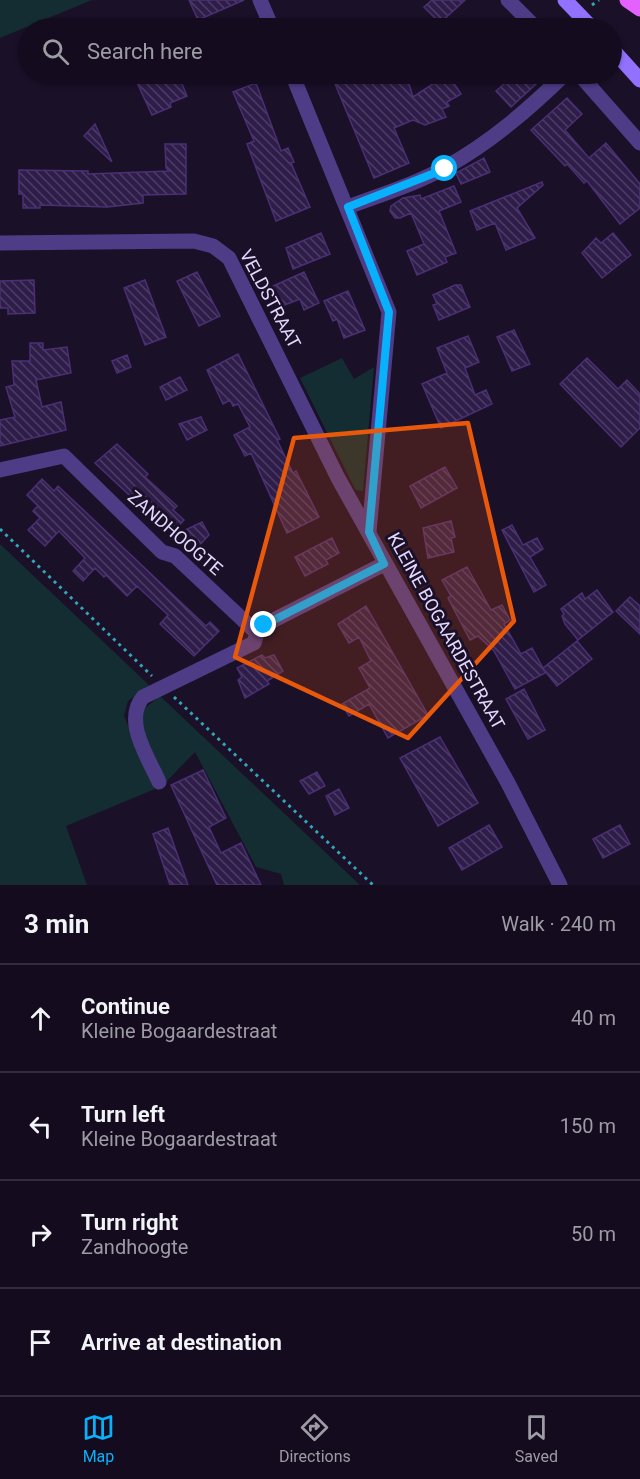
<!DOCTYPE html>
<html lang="en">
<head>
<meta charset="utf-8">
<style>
  body { margin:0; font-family:Roboto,sans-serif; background:#211a2b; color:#f1f3f6 }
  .stop { position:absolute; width:18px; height:18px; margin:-14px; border:4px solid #07b1fc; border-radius:50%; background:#fff }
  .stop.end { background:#07b1fc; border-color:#fff; box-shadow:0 2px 6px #0008 }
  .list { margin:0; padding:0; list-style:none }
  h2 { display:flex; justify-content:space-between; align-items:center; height:78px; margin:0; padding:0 24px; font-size:26px }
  h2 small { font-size:20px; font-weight:400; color:#9d9ba4 }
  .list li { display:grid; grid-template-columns:39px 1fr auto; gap:18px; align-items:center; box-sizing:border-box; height:108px; padding:0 24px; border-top:2px solid #332c3c }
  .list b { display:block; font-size:22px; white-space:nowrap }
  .list p { margin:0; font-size:20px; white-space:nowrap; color:#9d9ba4 }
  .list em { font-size:20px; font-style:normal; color:#9d9ba4 }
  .icon { flex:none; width:33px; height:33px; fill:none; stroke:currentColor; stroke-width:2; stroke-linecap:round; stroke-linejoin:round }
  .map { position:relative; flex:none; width:640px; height:885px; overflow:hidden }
  .search { position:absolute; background:#140c1e; box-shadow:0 2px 4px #0004; left:18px; right:18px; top:18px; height:66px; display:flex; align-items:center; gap:15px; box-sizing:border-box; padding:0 21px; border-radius:33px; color:#9d9ba4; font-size:22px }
  .sheet { height:510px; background:#140c1e }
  nav { display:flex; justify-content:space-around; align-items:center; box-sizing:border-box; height:84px; border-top:2px solid #332c3c; background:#140c1e; font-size:16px; color:#9d9ba4 }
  nav a { display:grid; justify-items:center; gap:3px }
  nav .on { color:#07b1fc }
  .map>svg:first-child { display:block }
  .green { fill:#132d32 }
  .building { fill:url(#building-back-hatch); stroke:#4b2f75; stroke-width:1.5 }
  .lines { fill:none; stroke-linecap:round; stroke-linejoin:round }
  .path { stroke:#32a5b9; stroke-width:3; stroke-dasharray:3 4.5; stroke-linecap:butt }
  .street { stroke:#4e3c87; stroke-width:15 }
  .secondary { stroke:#9171fd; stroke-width:15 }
  .primary { stroke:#e361fd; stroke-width:15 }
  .route { stroke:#07b1fc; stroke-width:8 }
  .marked { fill:#e8590c; fill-opacity:0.2; stroke:#e8590c; stroke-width:4.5; stroke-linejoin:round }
  .labels { text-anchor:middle; stroke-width:6; stroke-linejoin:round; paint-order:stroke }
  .street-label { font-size:18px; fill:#e5d8fe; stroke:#1a1028 }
</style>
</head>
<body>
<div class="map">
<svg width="640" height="885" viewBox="0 0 640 885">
  <defs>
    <pattern id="building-back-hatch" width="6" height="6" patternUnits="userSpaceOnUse" patternTransform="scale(1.5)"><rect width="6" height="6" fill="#2f1d49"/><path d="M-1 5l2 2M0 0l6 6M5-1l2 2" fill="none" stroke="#4d3d64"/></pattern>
  </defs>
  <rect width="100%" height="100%" fill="#1a1028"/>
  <path class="green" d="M0,0H92L0,38Z
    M342,358L354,379L374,367L363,491L356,490L354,487L300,378Z
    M0,544L149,685L128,701L124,716L155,789L66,826L87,885H0Z
    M160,696L360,885H284L281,874L256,867L195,752L166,782L146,737L140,712Z"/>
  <path class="building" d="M189,0H244L198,20Z
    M432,0H465L440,23L424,7Z
    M133,74H152L156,84L178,74L187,96L170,103L171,107L152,115Z
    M331,74H406L413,97L448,74L461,94L447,102L449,106L442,109L446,117L425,125L413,120L394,128L409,163L374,178Z
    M494,74H547L511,107L496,91L504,84Z
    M256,83L281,151L288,148L294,162L291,163L310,207L276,221L247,144L254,141L233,92Z
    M567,98L582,114L565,130L589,158L606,143L640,184V208L620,224L587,181L584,183L567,164L565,166L531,130Z
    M95,124L112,162L84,136Z
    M165,144H186V194L143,195V203L107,207L40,205V208H23V194H19V170L88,171V174L169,171L166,168Z
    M484,158L490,172L461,184L456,173Z
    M542,182L543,185L517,208L535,238L506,250L495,223L477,230L470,211Z
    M454,186L461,202L439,211L456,253L445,257L447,262L417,275L407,251L424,244L411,213L400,218H395L390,211L391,206L403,198L420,195L421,199Z
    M321,233L330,254L293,269L286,248Z
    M613,233L631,255L602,278L582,253L596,238L601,243Z
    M197,272L220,316L199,326L177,281Z
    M304,272L319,303L304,310L300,299L277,308L269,288Z
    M34,280L35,313L8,314V308H0V281Z
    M145,280L166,337L145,345L124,288Z
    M455,285H461L470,307L439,320L433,305L437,304L433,295Z
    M348,291L365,330L344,338L337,319L333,321L324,301Z
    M514,330L530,364L512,371L497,337Z
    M468,336L479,362L465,368L475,395L486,390L492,404L441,428L422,384L447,373L437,348Z
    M30,343H43V350L67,347L71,373L36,380L42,407L61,402L66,430L0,446V420L15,417L6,387L14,385L12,361H30Z
    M238,354L280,439L277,440L293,473L296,471L319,517L287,533L251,453L245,456L234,435L250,427L238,404L233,406L230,400L223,404L207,370Z
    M127,355L131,367L117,373L112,361Z
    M587,358L618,389L627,380L640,394V428L621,447L560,384Z
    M180,377L187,390L166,400L160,387Z
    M201,417L207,430L187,440L179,424Z
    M117,444L148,474L145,477L177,506L173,510L184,520L174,531L163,521L160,524L95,463Z
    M445,467L457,488L421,508L410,486Z
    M42,479L54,491L58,486L206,626L210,622L219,631L194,656L160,624L168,615L137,586L127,596L106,575L104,577L95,568L83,581L73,571L85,558L59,531L45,546L28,530L40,518L33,511L38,506L27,495Z
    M451,521L455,537L451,538L454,552L428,558L423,528Z
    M202,522L209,535L197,548L181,532Z
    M512,525L523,545L537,538L543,549L530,557L546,585L534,592L502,530Z
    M332,538L339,553L326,560L328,564L305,576L295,557Z
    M467,567L491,610L502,605L510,620L504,624L521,654L532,648L543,668L577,641L592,659L557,686L544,670L545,673L515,689L494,651L478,636L470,640L448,598L451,596L442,580Z
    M597,590L613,612L578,640L565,624L562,616L564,614L561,609L582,593L585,599Z
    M630,597L640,606V634L616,611Z
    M366,606L428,715L388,738L369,704L349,716L342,704L370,688L359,668L371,661L359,637L349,643L338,624Z
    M262,655L265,658L274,655L283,671L267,681L269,684L245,698L238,680L242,677L237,668Z
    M524,689L545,730L528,739L506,699Z
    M440,737L478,803L438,826L400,758Z
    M203,770L226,818L209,827L221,853L241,843L261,885H217L171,785Z
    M317,772L325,786L309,794L300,781Z
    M339,789L349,808L335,815L326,796Z
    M489,825L502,847L462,870L449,848Z
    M620,825L630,844L603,858L593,839Z
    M168,828L188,885H170L153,834Z"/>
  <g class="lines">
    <path class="path" d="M592,5L599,0
      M0,529L152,676
      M174,697L373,885"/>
    <path class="street" d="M260,0L272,28
      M508,0L536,28
      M292,74L389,312L369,532
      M579,74L640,143
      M348,207C380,195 416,184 446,167C491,142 529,109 565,74
      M0,243L194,241L213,246L229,258L338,478L508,783L560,885
      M0,470L64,456L162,552L175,556L257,633
      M159,782C148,757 123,721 143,697L254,643L257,633L264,625L384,564"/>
    <path class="secondary" d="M565,0L592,28
      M612,49L640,80"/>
    <path class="primary" d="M627,0L640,9"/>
  </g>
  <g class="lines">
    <path class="route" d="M264,625L384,564L369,532L389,312L348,207L445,169"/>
  </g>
  <path class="marked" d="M468,423L514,621L408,738L235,657L294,438Z"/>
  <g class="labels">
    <g class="street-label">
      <text transform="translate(270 299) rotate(62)" y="6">VELDSTRAAT</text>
      <text transform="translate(175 533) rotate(41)" y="6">ZANDHOOGTE</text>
      <text transform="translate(446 631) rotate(61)" y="6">KLEINE BOGAARDESTRAAT</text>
    </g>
  </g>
</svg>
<div class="stop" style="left:445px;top:169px"></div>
<div class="stop end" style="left:264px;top:625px"></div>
<div class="search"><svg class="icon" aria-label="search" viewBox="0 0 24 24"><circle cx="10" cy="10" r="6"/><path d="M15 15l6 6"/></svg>Search here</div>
</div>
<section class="sheet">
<h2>3 min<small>Walk · 240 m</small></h2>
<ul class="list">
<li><svg class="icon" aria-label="ahead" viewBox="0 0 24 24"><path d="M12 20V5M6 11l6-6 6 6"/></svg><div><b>Continue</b><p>Kleine Bogaardestraat</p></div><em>40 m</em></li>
<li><svg class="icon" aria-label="left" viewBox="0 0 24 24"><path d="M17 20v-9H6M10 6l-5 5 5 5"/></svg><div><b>Turn left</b><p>Kleine Bogaardestraat</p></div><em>150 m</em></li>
<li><svg class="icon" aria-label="right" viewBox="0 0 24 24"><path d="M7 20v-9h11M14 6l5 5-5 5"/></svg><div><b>Turn right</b><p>Zandhoogte</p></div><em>50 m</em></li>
<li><svg class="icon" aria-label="arrive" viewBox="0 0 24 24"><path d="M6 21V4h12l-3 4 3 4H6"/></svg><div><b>Arrive at destination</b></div></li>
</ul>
</section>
<nav>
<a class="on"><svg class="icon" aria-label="map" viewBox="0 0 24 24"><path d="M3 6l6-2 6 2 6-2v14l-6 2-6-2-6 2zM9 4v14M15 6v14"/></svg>Map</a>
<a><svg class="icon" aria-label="directions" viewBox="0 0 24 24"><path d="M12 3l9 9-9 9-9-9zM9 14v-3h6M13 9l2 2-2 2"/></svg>Directions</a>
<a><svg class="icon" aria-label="saved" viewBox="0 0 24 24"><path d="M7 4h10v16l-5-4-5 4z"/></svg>Saved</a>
</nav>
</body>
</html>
